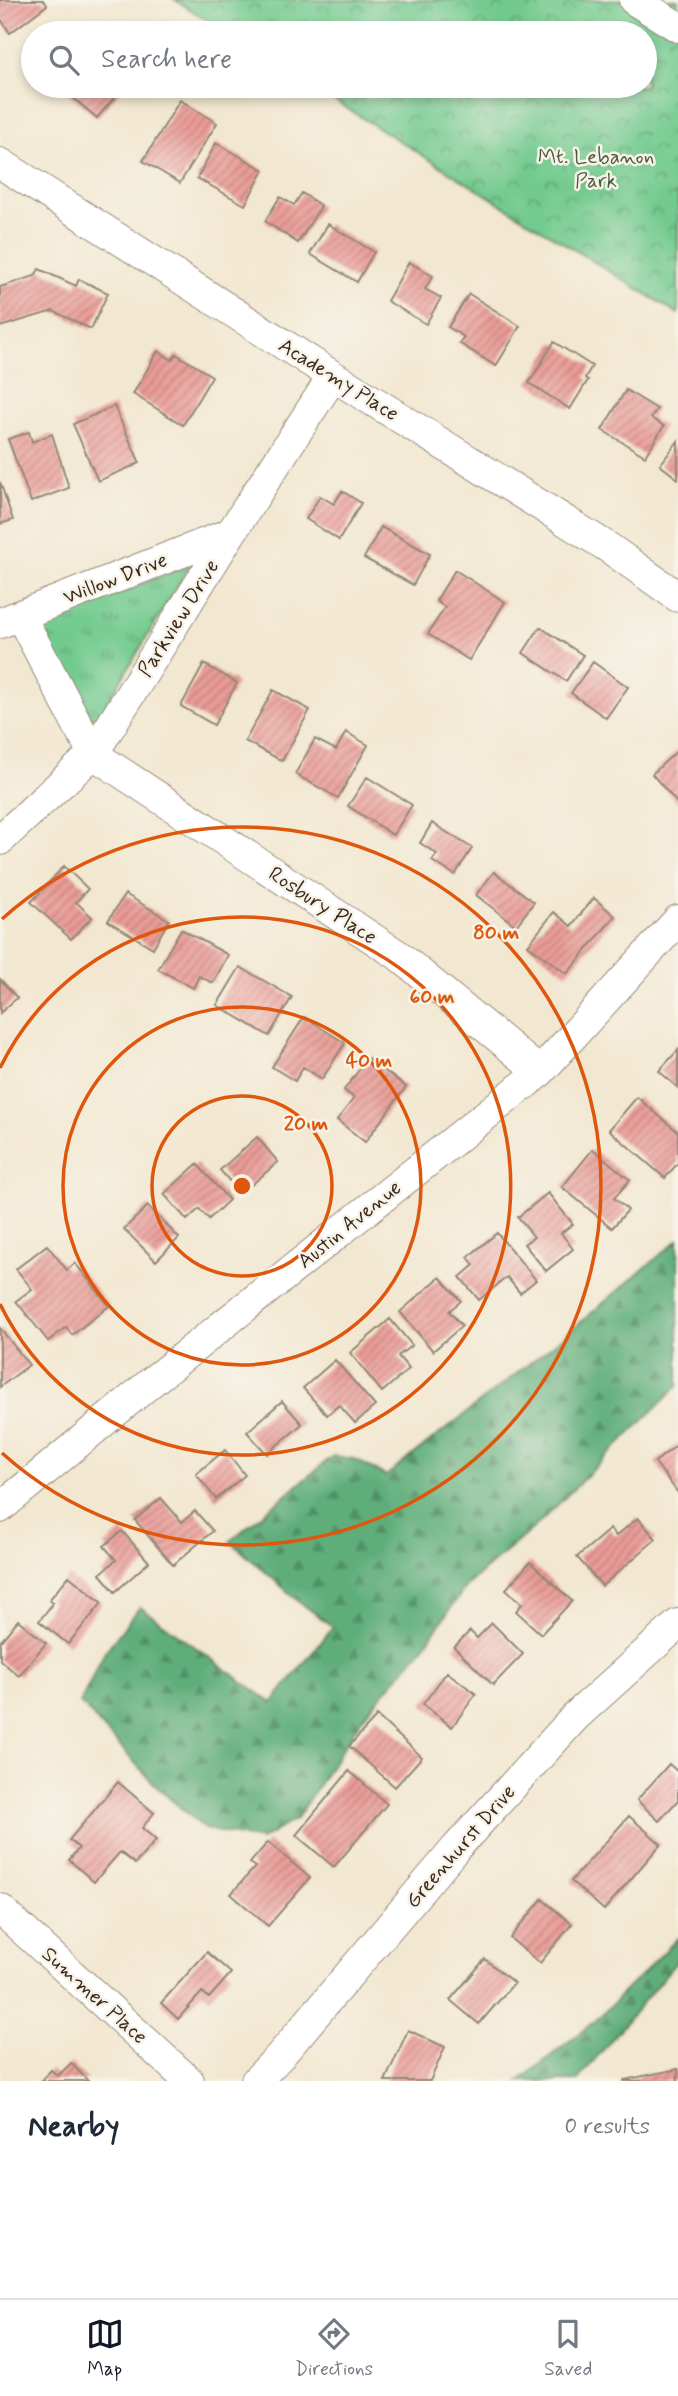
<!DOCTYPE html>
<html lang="en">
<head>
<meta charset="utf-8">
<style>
  body { margin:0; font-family:Mynerve,sans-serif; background:#f6f6f7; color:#1f2937 }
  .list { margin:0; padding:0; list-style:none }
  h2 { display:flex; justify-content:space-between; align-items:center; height:91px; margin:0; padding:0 28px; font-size:30px }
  h2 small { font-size:23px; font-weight:400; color:#747a83 }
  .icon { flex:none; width:38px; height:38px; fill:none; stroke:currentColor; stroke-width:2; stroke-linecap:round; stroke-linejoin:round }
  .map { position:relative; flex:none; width:678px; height:2081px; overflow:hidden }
  .search { position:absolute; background:#fff; box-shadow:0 4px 10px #0003; left:21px; right:21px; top:21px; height:77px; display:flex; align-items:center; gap:18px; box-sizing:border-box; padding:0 24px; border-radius:38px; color:#747a83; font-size:26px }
  .sheet { height:217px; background:#fff }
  nav { display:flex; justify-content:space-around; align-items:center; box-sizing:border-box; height:98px; border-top:2px solid #e0e1e3; background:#fff; font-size:19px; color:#747a83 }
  nav a { display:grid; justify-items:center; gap:4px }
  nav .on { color:#111827 }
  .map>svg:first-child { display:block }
  .grass { fill:url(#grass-tufts); stroke:#577a56; stroke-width:2 }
  .forest { fill:url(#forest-firs); stroke:#4c6c4c; stroke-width:2 }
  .park { fill:url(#park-crowns); stroke:#577a56; stroke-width:2 }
  .building { fill:url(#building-hatch) }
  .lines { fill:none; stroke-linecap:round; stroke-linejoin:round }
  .minor-casing { stroke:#968877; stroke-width:32 }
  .minor { stroke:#fff; stroke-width:30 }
  .ring { fill:none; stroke:#df570d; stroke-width:3.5 }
  .labels { text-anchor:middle; stroke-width:5; stroke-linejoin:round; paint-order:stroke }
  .park-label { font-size:21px; fill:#4c5a40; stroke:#f7f3e8 }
  .street-label { font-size:21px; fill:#3b2a1e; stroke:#f7f3e8 }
  .centre { fill:#df570d; stroke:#f7f3e8; stroke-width:3.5 }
  .ring-label { font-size:21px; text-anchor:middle; font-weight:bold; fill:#df570d; stroke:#f7f3e8; stroke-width:5; stroke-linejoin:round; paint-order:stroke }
</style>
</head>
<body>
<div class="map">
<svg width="678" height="2081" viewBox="0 0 678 2081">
  <defs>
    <pattern id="grass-tufts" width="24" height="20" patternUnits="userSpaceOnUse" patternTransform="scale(1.75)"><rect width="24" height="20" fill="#73ca8f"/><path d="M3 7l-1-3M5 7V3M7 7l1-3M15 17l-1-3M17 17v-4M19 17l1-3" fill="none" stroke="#60a474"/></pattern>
    <pattern id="forest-firs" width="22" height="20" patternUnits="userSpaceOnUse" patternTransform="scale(1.75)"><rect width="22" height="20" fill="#5eae7a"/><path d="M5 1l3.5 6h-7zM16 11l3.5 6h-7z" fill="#4f8e63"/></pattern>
    <pattern id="park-crowns" width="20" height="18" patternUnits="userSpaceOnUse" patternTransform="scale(1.75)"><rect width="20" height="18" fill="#73ca8f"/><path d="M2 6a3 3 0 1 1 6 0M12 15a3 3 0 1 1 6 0" fill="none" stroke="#60a474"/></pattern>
    <pattern id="building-hatch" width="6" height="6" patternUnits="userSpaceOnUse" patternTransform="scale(1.75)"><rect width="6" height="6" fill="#ea9c97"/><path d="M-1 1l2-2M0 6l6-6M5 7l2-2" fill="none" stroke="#bf7f7b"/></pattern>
  </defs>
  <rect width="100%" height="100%" fill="#f7f3e8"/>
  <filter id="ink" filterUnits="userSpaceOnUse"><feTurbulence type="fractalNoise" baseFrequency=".0143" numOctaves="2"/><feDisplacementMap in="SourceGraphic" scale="14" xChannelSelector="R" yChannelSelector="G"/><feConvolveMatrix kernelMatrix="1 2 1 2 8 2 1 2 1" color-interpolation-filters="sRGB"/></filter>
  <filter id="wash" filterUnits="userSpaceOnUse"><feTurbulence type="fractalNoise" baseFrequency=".00686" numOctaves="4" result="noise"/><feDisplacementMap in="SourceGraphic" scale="28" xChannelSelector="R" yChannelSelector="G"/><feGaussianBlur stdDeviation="1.57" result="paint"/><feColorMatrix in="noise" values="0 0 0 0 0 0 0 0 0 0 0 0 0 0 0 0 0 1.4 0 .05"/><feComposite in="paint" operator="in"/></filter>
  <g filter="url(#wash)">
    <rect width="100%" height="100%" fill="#f2e7d0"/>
    <path class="grass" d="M191,564L99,716L90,718L43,633L50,621Z"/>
    <path class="forest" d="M678,1240V1386L539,1523L467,1585L423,1648L363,1717L297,1818L261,1840L205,1829L160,1790L80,1703L104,1653L140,1607L272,1703L333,1627L297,1600L230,1541L333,1456L354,1459L386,1476L563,1337Z
      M678,1938V1960L577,2081H519L596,2020Z"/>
    <path class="park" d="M175,0H678V314L311,86H645V33H228Z"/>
    <g id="blocks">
      <path class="building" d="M0,0H43L47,5L10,33L0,18Z
        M59,86H124L97,118Z
        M180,100L217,123L180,183L143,161Z
        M216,143L264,170L245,205L197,178Z
        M302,193L321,206L298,243L265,221L280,197L294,205Z
        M328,224L374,252L357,282L310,254Z
        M409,262L433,276L425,289L441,298L426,324L387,301Z
        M39,269L76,286L79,279L108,293L91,329L53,311L0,327V287L35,276Z
        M469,294L520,326L496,366L459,343L464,337L448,327Z
        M554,342L592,366L585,378L588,380L570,409L529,383Z
        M158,351L172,360L176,354L212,376L183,425L133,394Z
        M626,390L657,409L651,418L664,426L645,456L602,430Z
        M114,406L140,463L98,481L73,424Z
        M29,432L32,442L52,434L69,488L31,502L8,439Z
        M678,441V479L660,465Z
        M0,482L13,520L0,524Z
        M342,491L361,503L339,540L306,519L320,496L334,504Z
        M381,527L430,554L413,585L364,558Z
        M455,570L505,602L469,660L428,634L445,607L436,601Z
        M540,627L583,655L566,681L523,653Z
        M593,662L628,687L606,718L571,693Z
        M204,664L237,683L214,725L181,706Z
        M273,690L310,710L282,761L245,741Z
        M346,732L368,745L338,798L295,774L315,739L336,750Z
        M678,750V804L652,774Z
        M367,777L412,805L393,835L348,806Z
        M432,823L472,848L455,875L432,861L437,854L420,843Z
        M64,866L88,889L76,902L92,917L71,939L31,902Z
        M494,872L534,902L516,926L476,895Z
        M125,894L169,920L153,948L108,921Z
        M594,898L615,916L567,974L528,945L554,912L571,926Z
        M181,929L228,955L213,983L199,976L193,988L158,969Z
        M240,967L292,997L269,1036L217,1005Z
        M0,979L17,998L0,1013Z
        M304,1017L345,1043L322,1079L303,1067L295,1081L272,1067Z
        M678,1050V1088L659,1071Z
        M368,1058L406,1087L365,1142L337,1120L354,1098L344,1090Z
        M637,1097L678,1132V1163L665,1178L609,1130Z
        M257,1137L278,1162L241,1194L220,1170Z
        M593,1149L630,1180L614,1198L628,1210L612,1228L562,1187Z
        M197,1164L229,1200L209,1219L199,1209L187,1220L164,1194Z
        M548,1193L573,1224L561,1233L573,1249L546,1271L524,1244L534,1237L518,1217Z
        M148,1206L179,1238L156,1261L124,1229Z
        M497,1233L536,1280L520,1293L507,1277L479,1300L460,1277L474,1265L468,1257Z
        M47,1245L67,1270L75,1263L109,1306L72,1335L66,1327L48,1341L16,1301L32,1289L16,1269Z
        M440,1277L461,1301L449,1311L462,1326L433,1351L400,1312Z
        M390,1319L412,1345L398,1356L409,1369L382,1392L350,1353Z
        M0,1328L29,1365L0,1387Z
        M335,1360L375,1406L355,1423L339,1405L327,1415L303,1388Z
        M282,1401L302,1424L267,1454L247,1432Z
        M678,1444V1493L655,1462Z
        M225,1450L245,1475L216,1499L196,1474Z
        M161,1498L182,1522L195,1511L213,1531L173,1565L135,1520Z
        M638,1518L656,1539L602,1586L577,1557L610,1529L616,1536Z
        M122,1531L149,1562L115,1592L100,1574L116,1560L104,1546Z
        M530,1562L572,1601L541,1634L516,1611L522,1604L506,1589Z
        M69,1576L102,1603L68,1644L39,1621L53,1603L49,1600Z
        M18,1620L46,1643L19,1676L0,1660V1642Z
        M492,1623L523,1654L493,1685L454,1647L470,1631L477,1638Z
        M447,1672L476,1694L452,1727L423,1704Z
        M377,1716L422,1757L395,1787L349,1746Z
        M669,1764L678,1772V1800L659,1821L637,1800Z
        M349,1771L387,1804L334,1867L296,1835Z
        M118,1782L154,1813L142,1828L156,1840L135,1864L120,1852L94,1882L69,1860L79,1848L69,1840Z
        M629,1816L661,1844L604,1910L571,1881Z
        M268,1842L310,1878L268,1926L231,1894L255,1867L250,1863Z
        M542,1899L572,1924L540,1963L510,1938Z
        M207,1952L231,1973L209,1998L202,1992L178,2019L161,2003Z
        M485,1959L514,1983L479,2024L450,2000Z
        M408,2030L445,2047L430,2081H385Z
        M71,2063L88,2081H41L51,2070L58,2076Z
        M678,2069V2081H624V2080Z"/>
    </g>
  </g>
  <g filter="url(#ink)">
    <use href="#blocks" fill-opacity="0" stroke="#968877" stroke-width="2"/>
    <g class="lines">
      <defs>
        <path id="minor" d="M634,0L678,27
          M0,163L333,376L609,548L678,597
          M20,615L93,754L398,955L540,1072
          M0,623L231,533
          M0,840L93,754L231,533L333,376
          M0,1508L155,1379L540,1072L678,920
          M0,1909L189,2081
          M256,2081L280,2056L456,1848L576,1716L678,1624"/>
      </defs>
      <use href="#minor" class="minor-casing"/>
      <use href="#minor" class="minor"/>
    </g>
  </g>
  <g class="ring">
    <circle cx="242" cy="1186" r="90"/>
    <circle cx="242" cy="1186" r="179"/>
    <path d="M0 1068A269 269 0 1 1 0 1304"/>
    <path d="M2 919A359 359 0 1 1 2 1453"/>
  </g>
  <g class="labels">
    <g class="park-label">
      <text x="596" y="163">Mt. Lebanon<tspan x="596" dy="24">Park</tspan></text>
    </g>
    <g class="street-label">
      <text transform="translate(339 379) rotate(32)" y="7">Academy Place</text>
      <text transform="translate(115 578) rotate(-21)" y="7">Willow Drive</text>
      <text transform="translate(178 618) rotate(-58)" y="7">Parkview Drive</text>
      <text transform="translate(323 905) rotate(33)" y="7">Rosbury Place</text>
      <text transform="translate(349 1224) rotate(-39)" y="7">Austin Avenue</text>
      <text transform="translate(460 1846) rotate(-49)" y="7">Greenhurst Drive</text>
      <text transform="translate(95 1995) rotate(42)" y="7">Summer Place</text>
    </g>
  </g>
  <circle cx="242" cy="1186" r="10" class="centre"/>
  <g class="ring-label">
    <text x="496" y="939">80 m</text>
    <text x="432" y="1003">60 m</text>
    <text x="369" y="1067">40 m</text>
    <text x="306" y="1130">20 m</text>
  </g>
</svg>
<div class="search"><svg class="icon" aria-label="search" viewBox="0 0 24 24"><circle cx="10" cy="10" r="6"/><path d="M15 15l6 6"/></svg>Search here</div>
</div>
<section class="sheet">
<h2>Nearby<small>0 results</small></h2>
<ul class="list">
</ul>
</section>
<nav>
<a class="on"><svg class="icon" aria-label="map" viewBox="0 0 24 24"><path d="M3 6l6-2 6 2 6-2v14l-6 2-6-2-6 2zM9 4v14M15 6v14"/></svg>Map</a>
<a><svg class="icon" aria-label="directions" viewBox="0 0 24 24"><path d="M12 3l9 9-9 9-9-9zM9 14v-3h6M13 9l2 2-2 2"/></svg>Directions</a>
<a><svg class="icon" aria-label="saved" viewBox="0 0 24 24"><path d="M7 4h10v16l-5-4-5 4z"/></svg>Saved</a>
</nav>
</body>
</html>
